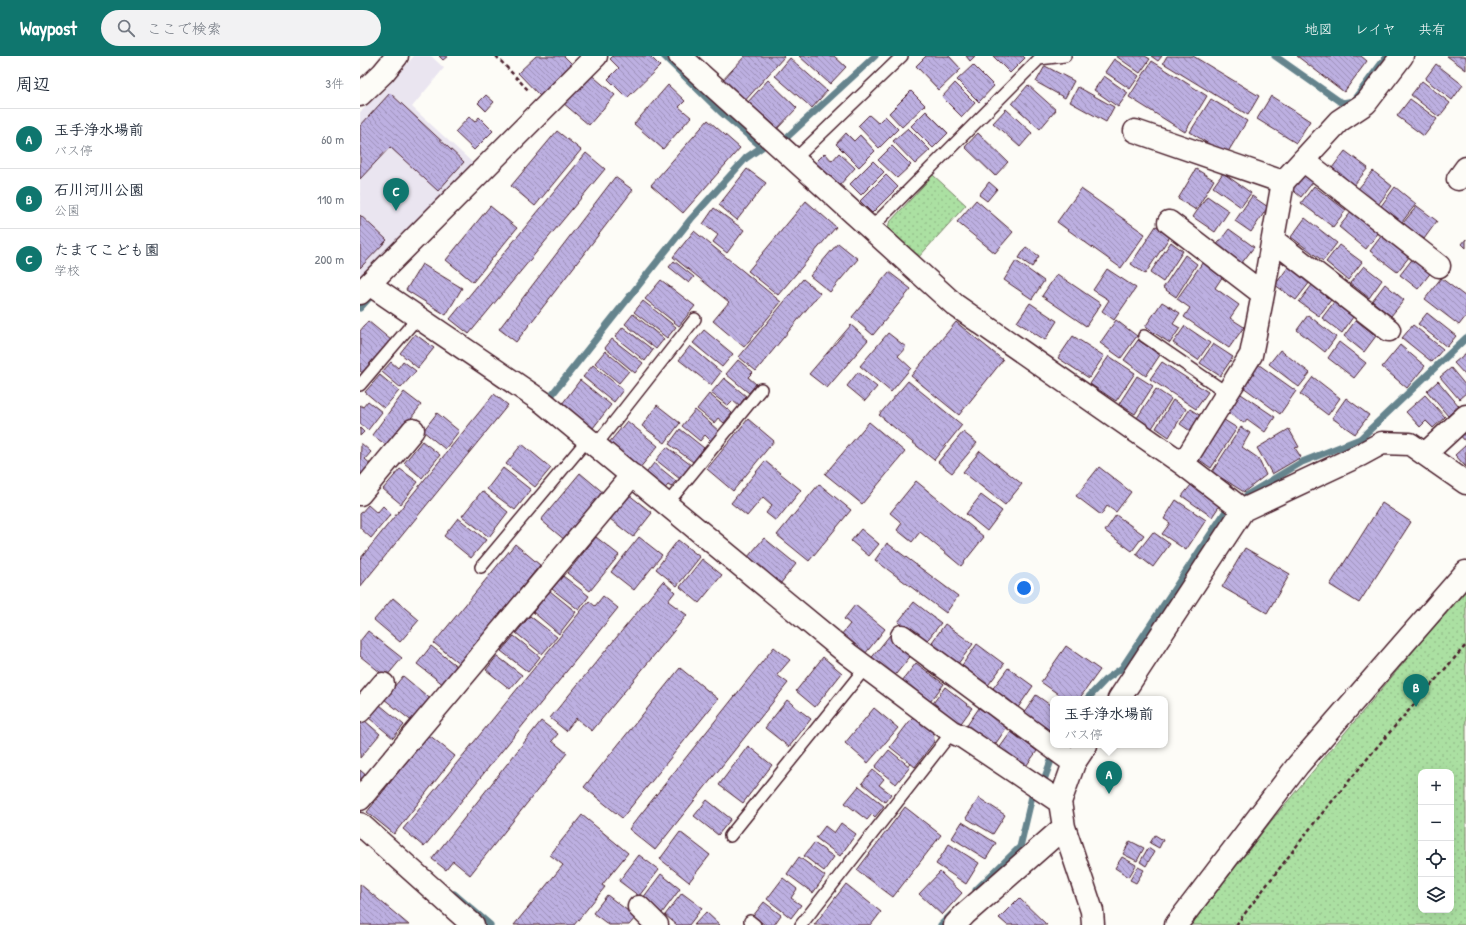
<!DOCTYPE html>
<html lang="ja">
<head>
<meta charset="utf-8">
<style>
  body { margin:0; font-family:"Patrick Hand","Klee One",sans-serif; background:#f2f2f3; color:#1f2937 }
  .controls { position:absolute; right:12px; bottom:12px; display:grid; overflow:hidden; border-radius:8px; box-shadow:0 4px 16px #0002 }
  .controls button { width:36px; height:36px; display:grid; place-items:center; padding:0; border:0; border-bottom:1px solid #e0e1e3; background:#fff; color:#1f2937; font:20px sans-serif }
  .you { position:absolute; left:664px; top:532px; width:14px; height:14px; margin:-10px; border:3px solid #fff; border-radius:50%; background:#1a73e8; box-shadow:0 0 0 6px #1a73e833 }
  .badge { display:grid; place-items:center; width:26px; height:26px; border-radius:50%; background:#0f766e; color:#fff; font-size:13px; font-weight:700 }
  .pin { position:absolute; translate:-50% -33px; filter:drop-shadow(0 1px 2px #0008) }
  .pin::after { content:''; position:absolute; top:21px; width:14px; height:12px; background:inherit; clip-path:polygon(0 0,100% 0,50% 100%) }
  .popup { position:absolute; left:690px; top:640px; width:118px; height:52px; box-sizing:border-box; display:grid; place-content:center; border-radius:8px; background:#fff; filter:drop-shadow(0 1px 3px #0005); font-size:13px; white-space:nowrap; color:#747a83 }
  .popup b { font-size:15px; color:#1f2937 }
  .popup::after { content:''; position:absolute; left:50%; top:100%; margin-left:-8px; border:8px solid transparent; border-top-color:#fff }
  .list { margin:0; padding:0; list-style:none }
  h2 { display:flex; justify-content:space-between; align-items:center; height:52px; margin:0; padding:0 16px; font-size:17px }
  h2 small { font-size:13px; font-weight:400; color:#747a83 }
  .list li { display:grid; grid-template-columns:26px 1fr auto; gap:12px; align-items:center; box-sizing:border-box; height:60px; padding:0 16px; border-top:1px solid #e0e1e3 }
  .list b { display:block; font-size:15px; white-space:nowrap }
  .list p { margin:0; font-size:13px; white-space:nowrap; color:#747a83 }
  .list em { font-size:13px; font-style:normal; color:#747a83 }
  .icon { flex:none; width:22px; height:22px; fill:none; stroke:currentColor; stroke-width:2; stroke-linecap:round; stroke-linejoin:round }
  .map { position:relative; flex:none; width:1106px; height:869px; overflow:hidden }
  header { display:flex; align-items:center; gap:24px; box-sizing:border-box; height:56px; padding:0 20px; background:#0f766e; color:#fff }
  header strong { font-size:19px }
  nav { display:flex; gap:22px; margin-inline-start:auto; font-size:14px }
  .search { width:280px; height:36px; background:#f2f2f3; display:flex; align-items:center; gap:10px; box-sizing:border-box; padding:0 14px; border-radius:22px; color:#747a83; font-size:15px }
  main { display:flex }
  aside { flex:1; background:#fff }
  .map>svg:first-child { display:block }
  .built { fill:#eae5f0 }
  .park { fill:url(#park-dots); stroke:#7a8066; fill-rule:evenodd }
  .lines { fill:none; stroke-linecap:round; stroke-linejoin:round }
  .stream { stroke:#65848d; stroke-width:7 }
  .building { fill:url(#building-back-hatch); stroke:#4a1f2b }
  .lane-casing { stroke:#4a1f2b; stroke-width:14 }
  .street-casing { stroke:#4a1f2b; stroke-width:25 }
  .secondary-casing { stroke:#4a1f2b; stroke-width:25 }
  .path { stroke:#4a1f2b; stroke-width:2.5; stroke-dasharray:4 3; stroke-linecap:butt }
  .lane { stroke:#fdfcf7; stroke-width:11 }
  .street { stroke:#fdfcf7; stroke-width:22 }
  .secondary { stroke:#fdfcf7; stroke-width:22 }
</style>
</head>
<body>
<header>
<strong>Waypost</strong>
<div class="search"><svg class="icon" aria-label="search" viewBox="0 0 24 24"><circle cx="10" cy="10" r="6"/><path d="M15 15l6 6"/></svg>ここで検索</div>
<nav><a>地図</a><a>レイヤ</a><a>共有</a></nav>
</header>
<main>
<aside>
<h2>周辺<small>3件</small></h2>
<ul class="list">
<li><span class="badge">A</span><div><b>玉手浄水場前</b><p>バス停</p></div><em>60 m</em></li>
<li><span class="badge">B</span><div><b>石川河川公園</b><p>公園</p></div><em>110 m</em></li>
<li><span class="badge">C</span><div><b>たまてこども園</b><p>学校</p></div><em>200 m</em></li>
</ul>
</aside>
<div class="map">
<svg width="1106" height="869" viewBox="0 0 1106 869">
  <defs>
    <pattern id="park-dots" width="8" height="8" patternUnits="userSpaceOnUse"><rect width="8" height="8" fill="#abe0a2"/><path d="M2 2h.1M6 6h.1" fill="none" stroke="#95c08c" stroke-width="1.8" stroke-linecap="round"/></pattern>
    <pattern id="building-back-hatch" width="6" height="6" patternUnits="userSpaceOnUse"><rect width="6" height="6" fill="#bdb0e1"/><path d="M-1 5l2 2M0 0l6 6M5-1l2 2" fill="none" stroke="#9c8fb7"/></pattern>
  </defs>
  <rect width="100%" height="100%" fill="#fdfcf7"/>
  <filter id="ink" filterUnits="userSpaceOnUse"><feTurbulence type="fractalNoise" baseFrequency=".025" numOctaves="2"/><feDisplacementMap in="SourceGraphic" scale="8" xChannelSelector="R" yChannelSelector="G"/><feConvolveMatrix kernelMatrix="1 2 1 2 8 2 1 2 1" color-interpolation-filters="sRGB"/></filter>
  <g filter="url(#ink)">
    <path class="built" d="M54,0H71L84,12L52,51L115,109L7,218L0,220V56L25,33Z"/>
    <path class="park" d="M573,119L606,149L557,203L528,176L529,167Z
      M1106,535V869H831L912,764L1061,586ZM1061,716H1091V854H1061Z"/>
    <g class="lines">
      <path class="stream" d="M915,0L979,45L983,47L993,45L1027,0
        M426,82L515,0
        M0,252L10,241
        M185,337L190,341L331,163L386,102L402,91L361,56L304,0
        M887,439L942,406L1000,383L1106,282
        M727,643L745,624L762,612L866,455
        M684,724L693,699
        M616,834L660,791L673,736
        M94,838L130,869
        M581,869L592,858"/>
    </g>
    <path class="building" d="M79,0H88L83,4Z
      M176,0H204L213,9L180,40L158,17Z
      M253,0H290L300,10L267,42L248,23L259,12L250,3Z
      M385,0H423L424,1L383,47L361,26Z
      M439,0H474L486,11L470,28Z
      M566,0H589L601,13L579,34L556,10Z
      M606,0H615L610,5Z
      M633,0H663L665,2L650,17Z
      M756,0H785L790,3L780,17Z
      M791,0H802L798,5Z
      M807,0H833L899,40L888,59L803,7Z
      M937,0H1001L1007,5L984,36Z
      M1087,0H1106V14Z
      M430,2L467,35L452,52L415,20Z
      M754,3L779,20L770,33L745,16Z
      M792,5L847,40L825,76L769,41Z
      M1076,8L1103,29L1092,44L1065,23Z
      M613,9L634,30L619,46L597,24Z
      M685,10L714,25L705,42L676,26Z
      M229,17L255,39L229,69L203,47Z
      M744,20L768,37L758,51L734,34Z
      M408,24L437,52L416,74L387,47Z
      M1062,25L1090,47L1079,61L1051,39Z
      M595,27L615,47L602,61L582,41Z
      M308,29L325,45L319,51L331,61L303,93L274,68Z
      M668,29L696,54L680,73L652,48Z
      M718,31L754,51L746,66L710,46Z
      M551,35L565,49L542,71L529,57Z
      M30,37L104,106L78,135L30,91L0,123V70Z
      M126,39L134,46L126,55L118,47Z
      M911,40L950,65L936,87L897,63Z
      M851,43L887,65L866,99L830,76Z
      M1050,43L1077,63L1064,80L1037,60Z
      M646,53L672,77L660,91L633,67Z
      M566,55L588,77L573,92L551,70Z
      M509,59L518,67L525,60L538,73L519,92L498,70Z
      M109,61L115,66L119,61L133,75L114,94L95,76Z
      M348,64L380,92L323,157L291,129Z
      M548,72L570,94L555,108L533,85Z
      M197,75L221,94L175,150L151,130Z
      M486,77L494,85L500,79L515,95L499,111L476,88Z
      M618,77L648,106L635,120L605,91Z
      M532,90L551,109L537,122L518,104Z
      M985,95L1008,112L994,129L972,112Z
      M226,97L245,113L109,278L90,263Z
      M465,97L472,105L479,97L495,112L478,131L454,108Z
      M513,105L524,116L501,139L490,128Z
      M387,113L406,127L377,164L359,149Z
      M836,113L854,124L836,154L818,143Z
      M1013,115L1032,130L1018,149L998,133Z
      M863,117L891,137L881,151L853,131Z
      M942,117L953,126L941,141L930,132Z
      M526,119L538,131L512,157L500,145Z
      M255,121L273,134L156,286L139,273Z
      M629,126L637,133L627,145L619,139Z
      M954,130L986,154L973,171L941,147Z
      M1035,131L1056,148L1042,166L1021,150Z
      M721,133L785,178L761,212L697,166Z
      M847,140L869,155L855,176L833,161Z
      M892,140L908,151L891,176L875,165Z
      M616,144L653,176L635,197L597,166Z
      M446,145L476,171L418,239L388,215Z
      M130,150L157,172L113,226L86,204Z
      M1057,150L1077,165L1064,183L1043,167Z
      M354,152L384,174L367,197L353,186L358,179L343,168Z
      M992,155L1019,176L1006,193L979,171Z
      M0,159L27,184L0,212Z
      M945,162L977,187L963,205L931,181Z
      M796,170L811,179L785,218L771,208Z
      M869,173L894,191L881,208L856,190Z
      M334,175L421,246L384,291L353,265L369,246L313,201Z
      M1022,179L1050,200L1037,216L1010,195Z
      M1106,183V192L1102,188Z
      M811,186L823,195L803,226L790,217Z
      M478,187L498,203L470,236L450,220Z
      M979,189L1002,206L988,224L966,206Z
      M666,191L679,200L672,211L659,202Z
      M825,199L837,208L816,241L803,232Z
      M1054,201L1072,215L1058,233L1040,219Z
      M845,203L865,217L855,232L879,249L870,262L884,271L869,292L824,261L830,252L817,243Z
      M314,205L334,221L329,227L309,211Z
      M656,205L684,225L672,243L644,224Z
      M62,208L102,232L86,259L46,234Z
      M929,210L950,226L936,244L915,229Z
      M1004,210L1022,224L1009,242L990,227Z
      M747,213L776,232L754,264L742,255L749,244L733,234Z
      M529,216L551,233L513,279L492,261Z
      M697,218L741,248L726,270L682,240Z
      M1081,222L1106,241V260L1099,269L1065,243Z
      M443,223L460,237L396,315L379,301Z
      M301,224L335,250L319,270L285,243Z
      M1025,228L1044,244L1031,260L1012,245Z
      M952,229L971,244L959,260L939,246Z
      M283,245L316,271L307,282L274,256Z
      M802,246L820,257L813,268L820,272L810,287L785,271Z
      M974,246L993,261L982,277L962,262Z
      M670,247L697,265L685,284L657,266Z
      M1067,257L1096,280L1087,291L1058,268Z
      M273,258L304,283L296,293L265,268Z
      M948,259L976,281L965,296L937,274Z
      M756,264L777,280L761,302L740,287Z
      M996,264L1016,280L1004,296L984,280Z
      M8,265L31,284L4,318L0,315V275Z
      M596,266L643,304L599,359L551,320Z
      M491,269L508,284L467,332L449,318Z
      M1053,269L1083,293L1072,306L1042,282Z
      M825,270L850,287L838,304L813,287Z
      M263,271L293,294L285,305L255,281Z
      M344,274L373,298L362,311L333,287Z
      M528,277L546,291L538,300L551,312L531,336L500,310Z
      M55,278L74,292L58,312L40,297Z
      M713,280L744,300L729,322L698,302Z
      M252,283L283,307L275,317L245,292Z
      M778,284L800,299L786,320L764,304Z
      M979,286L1006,307L994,322L968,302Z
      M853,288L873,301L860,320L840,307Z
      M1040,289L1065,310L1047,332L1022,311Z
      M330,290L361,316L351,329L319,304Z
      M920,294L950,317L939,331L909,308Z
      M245,295L269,315L259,327L235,307Z
      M1106,297V320L1094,307Z
      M749,300L775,317L756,345L730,328Z
      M378,304L393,316L388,321L396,328L389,337L366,318Z
      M43,305L56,315L41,332L22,316L31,306L38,312Z
      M802,306L848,336L836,353L790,323Z
      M895,306L936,335L920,358L879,328Z
      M233,309L263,334L254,346L223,321Z
      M1091,312L1106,330V337L1099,343L1080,321Z
      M498,316L517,331L505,345L487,330Z
      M20,319L39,335L24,352L5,336Z
      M777,320L793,330L775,358L759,348Z
      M953,321L980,342L968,359L940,338Z
      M364,322L386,340L379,350L373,345L368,350L351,337Z
      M220,324L251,349L233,372L202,348Z
      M548,325L602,369L574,404L519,359Z
      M1078,325L1099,350L1088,360L1067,335Z
      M796,333L811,343L792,372L777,362Z
      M44,336L61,349L29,391L12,379Z
      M878,336L915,361L905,376L887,363L884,367L865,355Z
      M134,338L148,349L0,531V503Z
      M349,338L372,357L364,367L358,362L354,367L337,353Z
      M1065,339L1085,361L1073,372L1066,365L1060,371L1046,356Z
      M986,342L1009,359L995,378L972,362Z
      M813,344L826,353L809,381L796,372Z
      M8,345L22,356L8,374L0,368V349L3,351Z
      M297,349L320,367L305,387L282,370Z
      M830,353L844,362L833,377L820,368Z
      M335,354L359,375L351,385L345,379L340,385L322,370Z
      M77,357L99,375L85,393L63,375Z
      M861,362L877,372L851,412L835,401Z
      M388,363L414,385L373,435L347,413Z
      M267,365L298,390L279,413L248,388Z
      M509,366L545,396L502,448L465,418Z
      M1106,370V386L1098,377Z
      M881,371L890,377L882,391L898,402L906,419L884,436L852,416Z
      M0,372L4,376L0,380Z
      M320,373L344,392L333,406L309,388Z
      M929,373L939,391L935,392L941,401L912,418L897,392Z
      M603,376L617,387L592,417L578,406Z
      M62,385L80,399L62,422L44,407Z
      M1,387L11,396L5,403L14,411L0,428Z
      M162,388L191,412L175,431L146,408Z
      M1106,389V411L1095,399Z
      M307,391L331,409L320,423L296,404Z
      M620,395L662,428L645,449L603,416Z
      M405,405L441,434L416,465L406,457L412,449L403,441L387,460L371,447Z
      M294,407L316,425L311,431L308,429L302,436L283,421Z
      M739,411L771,436L756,456L747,450L741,459L716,440Z
      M143,412L171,434L155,454L127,433Z
      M40,413L58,426L41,448L23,433Z
      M220,417L245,438L206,485L181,464Z
      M556,425L624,481L601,510L560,476L552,486L537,474L542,467L530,457Z
      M459,428L491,454L449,505L417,479Z
      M831,429L860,449L852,461L822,440Z
      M122,435L148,456L129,481L102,460Z
      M268,438L292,457L273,481L250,463Z
      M621,439L642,455L627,475L606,458Z
      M816,444L846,464L826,494L802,478L810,467L804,463Z
      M1022,447L1051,466L999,547L970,529Z
      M8,449L17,457L23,450L31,458L11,482L0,472V458Z
      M756,459L784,479L772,495L745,475Z
      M98,462L126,484L111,502L84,480Z
      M501,473L519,488L509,500L491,485Z
      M793,476L810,488L793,511L776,498Z
      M236,481L259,499L230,535L207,517Z
      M279,481L302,499L274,534L251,516Z
      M404,482L436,508L420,528L387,502Z
      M318,484L340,501L317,530L296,513Z
      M527,487L598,540L586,557L515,504Z
      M155,488L180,509L100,608L74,587Z
      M885,492L930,518L907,557L862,531Z
      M342,503L362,519L339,547L320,531Z
      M203,520L229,540L219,554L192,533Z
      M303,525L315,536L308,545L327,559L232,675L216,662L206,675L190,662Z
      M190,535L216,556L199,578L173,556Z
      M243,540L258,552L64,791L43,773L229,545L235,550Z
      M33,542L59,564L40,586L14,564Z
      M554,546L581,567L565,587L538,566Z
      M495,549L525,573L505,598L481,579L490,568L484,563Z
      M170,560L197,581L182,598L156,577Z
      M585,568L613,588L597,609L570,589Z
      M8,575L42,602L26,621L0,600V585Z
      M530,579L553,597L532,623L509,605Z
      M154,580L180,601L168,616L141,595Z
      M617,588L644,608L626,632L600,612Z
      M71,590L98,611L84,629L57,608Z
      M706,590L740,614L719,643H705L681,626Z
      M414,591L430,604L417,619L428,627L295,794L269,773Z
      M137,600L162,619L150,633L126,614Z
      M463,601L482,617L455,651L436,635Z
      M556,607L584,628L570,646L542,625Z
      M320,612L358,643L262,762L224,731Z
      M648,612L673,630L657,653L631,635Z
      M43,620L73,645L54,667L24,643Z
      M585,631L612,652L599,670L571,650Z
      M676,639L693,651V678L691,680L662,660Z
      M427,644L451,663L429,691L405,672Z
      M20,649L44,669L33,682L9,662Z
      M514,652L538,672L508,707L485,687Z
      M619,652L647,671L634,690L606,671Z
      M555,658L573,673L574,686L555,711L530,691Z
      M4,664L20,678L0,702V670Z
      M181,665L198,678L192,685L207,697L110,819L93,805L86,814L72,803Z
      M651,676L677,695L664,713L638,694Z
      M68,678L95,700L34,778L7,756Z
      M388,690L412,709L383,747L359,729Z
      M529,694L550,711L536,728L515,711Z
      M0,714L8,721L0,731Z
      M513,714L524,723L519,729L531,738L525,746L502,727Z
      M499,730L524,750L515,761L512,758L507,764L485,747Z
      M619,742L645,759L633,778L606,762Z
      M347,744L371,763L358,779L334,760Z
      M545,751L581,779L533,841L497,814Z
      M222,759L268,797L242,829L245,831L214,869H154L203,809L190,799Z
      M602,766L636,787L626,803L592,782Z
      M481,767L496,778L480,800L456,782L465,770L474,777Z
      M320,776L350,799L329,826L300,803Z
      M795,779L803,784L799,792L790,787Z
      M770,785L784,792L777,805L763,798Z
      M454,787L474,801L464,815L444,800Z
      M589,788L619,807L606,828L576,808Z
      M788,792L794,796L786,810L780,806Z
      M279,799L299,814L279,840L259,825Z
      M439,801L465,820L453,837L427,818Z
      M762,801L776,809L769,821L755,812Z
      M778,811L784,814L776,827L770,824Z
      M580,816L602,837L582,859L559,838Z
      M301,818L320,833L302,857L283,842Z
      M423,822L437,833L431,842L441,849L431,862L407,843Z
      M0,828L49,869H0Z
      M486,828L521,856L511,869H454Z
      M322,837L342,852L329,869H317L305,859Z
      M247,839L276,861L269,869H249L233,857Z
      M659,842L687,869H647L639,862Z
      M404,846L421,859L414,869H405L393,860Z
      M346,856L360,869H334Z"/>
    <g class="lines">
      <defs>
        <path id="lane" d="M679,3L705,0
          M434,104L542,0
          M510,173L682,0
          M784,280L867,337
          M0,329L58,261
          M236,389L335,263
          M307,448L401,333
          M121,511L228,383
          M370,780L506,611
          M390,865L395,869
          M441,869L592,676"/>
        <path id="street" d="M320,0L595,249L823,408L883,454L759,643
          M0,39L23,17L37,0
          M775,75L923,126
          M943,104L1079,210
          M1098,123L1106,112
          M809,166L903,238
          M913,184L1029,274
          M9,228L184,347L488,598L592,676L603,681L700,746
          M0,237L236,0
          M1065,398L1106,360
          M823,408L891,299L903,238L923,126L979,65L1006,47L1042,0
          M0,438L53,374
          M883,454L1000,399L1022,387L1050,388L1106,427
          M542,580L714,707
          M0,655L23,628
          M726,689L714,707L700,746L704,771L732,855L733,869
          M0,743L272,419
          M0,768L113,869
          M279,851L297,869
          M595,869L605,858L704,771"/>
        <path id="secondary" d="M816,869L938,709L1106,516"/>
      </defs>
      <use href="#lane" class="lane-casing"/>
      <use href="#street" class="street-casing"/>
      <use href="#secondary" class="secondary-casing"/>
      <path class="path" d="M136,0L169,35
        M876,869L955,766L1022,685L1106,589"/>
      <use href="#lane" class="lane"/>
      <use href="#street" class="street"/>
      <use href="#secondary" class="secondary"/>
    </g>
  </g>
</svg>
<div class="controls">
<button>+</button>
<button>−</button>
<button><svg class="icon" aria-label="locate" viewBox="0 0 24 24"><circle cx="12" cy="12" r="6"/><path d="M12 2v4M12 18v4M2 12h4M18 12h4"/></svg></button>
<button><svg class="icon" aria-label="layers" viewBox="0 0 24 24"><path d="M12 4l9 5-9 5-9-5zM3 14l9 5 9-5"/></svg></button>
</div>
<div class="you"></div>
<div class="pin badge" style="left:749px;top:738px">A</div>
<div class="popup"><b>玉手浄水場前</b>バス停</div>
<div class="pin badge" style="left:1056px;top:651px">B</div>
<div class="pin badge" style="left:36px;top:155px">C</div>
</div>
</main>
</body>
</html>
